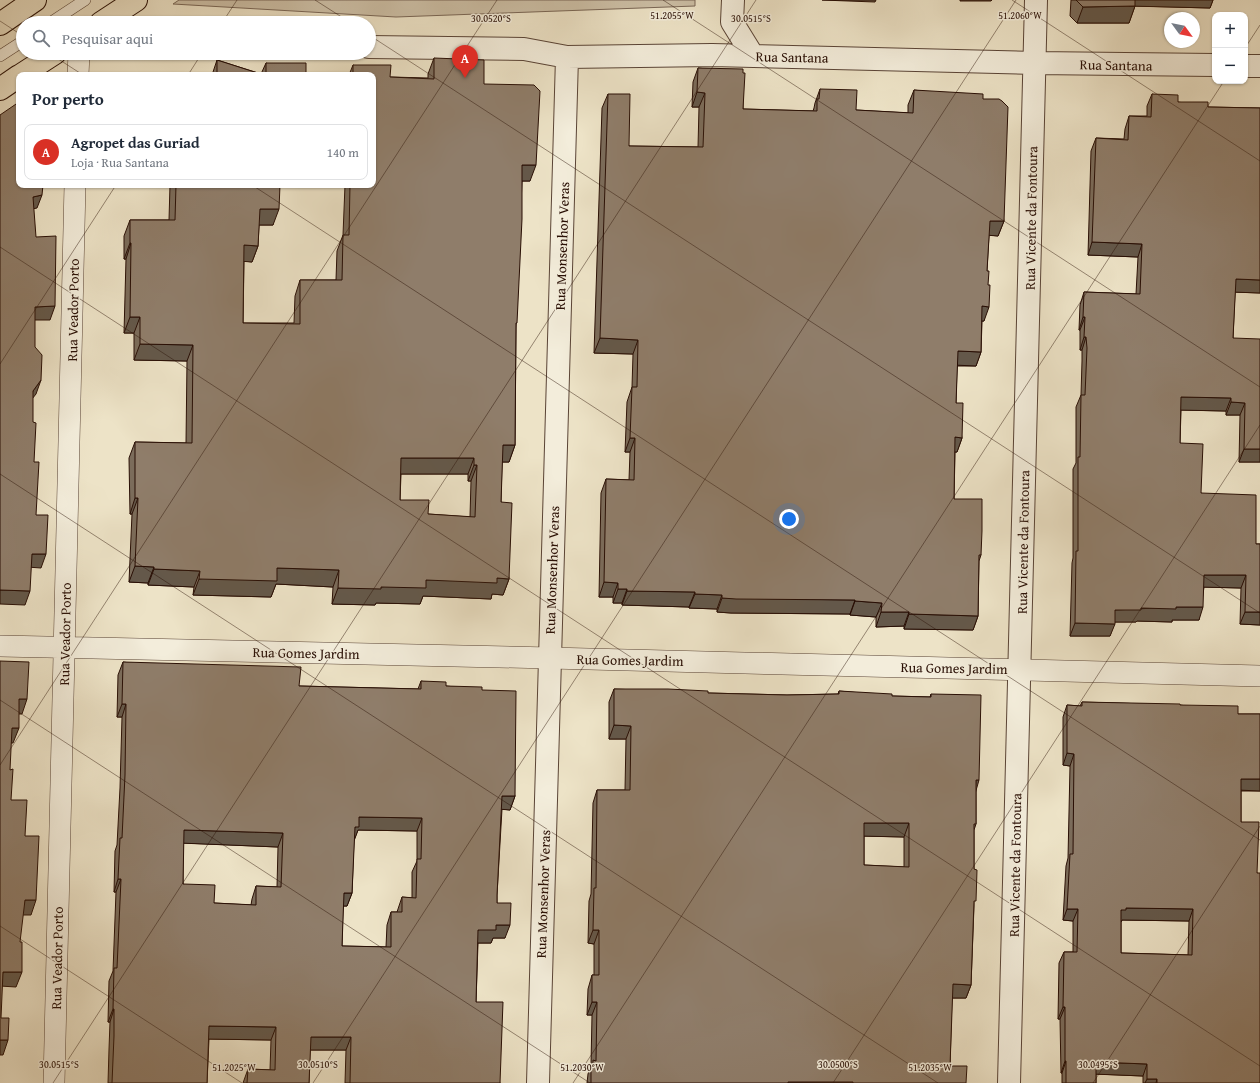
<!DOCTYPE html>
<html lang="pt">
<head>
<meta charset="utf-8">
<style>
  body { margin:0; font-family:"Gentium Book Plus",serif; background:#f2f2f3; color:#1f2937 }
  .controls { position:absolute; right:12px; top:12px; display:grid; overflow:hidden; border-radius:8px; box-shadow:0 1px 3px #0004 }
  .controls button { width:36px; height:36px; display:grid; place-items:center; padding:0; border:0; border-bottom:1px solid #e0e1e3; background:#fff; color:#1f2937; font:20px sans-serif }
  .compass { position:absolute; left:1164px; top:12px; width:36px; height:36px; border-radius:50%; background:#fff; box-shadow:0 1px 3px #0004; rotate:123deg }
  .you { position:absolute; left:789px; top:519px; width:14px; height:14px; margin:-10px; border:3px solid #fff; border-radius:50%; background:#1a73e8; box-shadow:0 0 0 6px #1a73e833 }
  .badge { display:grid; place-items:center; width:26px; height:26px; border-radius:50%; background:#d93025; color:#fff; font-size:13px; font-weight:700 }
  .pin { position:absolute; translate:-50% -33px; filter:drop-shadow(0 1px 2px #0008) }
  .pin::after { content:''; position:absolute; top:21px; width:14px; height:12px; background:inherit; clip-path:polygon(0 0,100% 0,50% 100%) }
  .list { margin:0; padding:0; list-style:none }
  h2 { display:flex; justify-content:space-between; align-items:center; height:52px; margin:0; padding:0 16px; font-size:17px }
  h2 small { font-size:13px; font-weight:400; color:#747a83 }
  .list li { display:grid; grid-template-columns:26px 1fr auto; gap:12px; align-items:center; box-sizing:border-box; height:56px; margin:0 8px 8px; padding:0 8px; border:1px solid #e0e1e3; border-radius:8px }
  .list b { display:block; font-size:15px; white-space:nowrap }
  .list p { margin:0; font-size:13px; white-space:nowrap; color:#747a83 }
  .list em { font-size:13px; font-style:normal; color:#747a83 }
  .icon { flex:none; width:22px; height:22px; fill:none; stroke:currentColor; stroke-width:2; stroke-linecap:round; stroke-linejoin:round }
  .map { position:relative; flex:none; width:1260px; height:1083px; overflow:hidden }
  .search { position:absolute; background:#fff; box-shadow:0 1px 3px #0004; left:16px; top:16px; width:360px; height:44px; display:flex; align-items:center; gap:10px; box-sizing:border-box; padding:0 14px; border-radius:22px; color:#747a83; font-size:15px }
  .panel { position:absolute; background:#fff; box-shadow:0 1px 3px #0004; left:16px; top:72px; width:360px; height:116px; border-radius:8px }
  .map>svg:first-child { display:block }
  .green { fill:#ccbfa6; stroke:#7a6756 }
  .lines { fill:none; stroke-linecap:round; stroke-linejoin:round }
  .service-casing { stroke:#5a4436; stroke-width:12 }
  .minor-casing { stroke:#5a4436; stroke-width:22 }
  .tertiary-casing { stroke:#5a4436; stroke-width:24 }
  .primary-casing { stroke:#290f05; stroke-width:24 }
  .service { stroke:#f3eddb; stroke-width:11 }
  .minor { stroke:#f3eddb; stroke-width:21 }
  .tertiary { stroke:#f3eddb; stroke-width:22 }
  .primary { stroke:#ede3c7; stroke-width:22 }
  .wall { fill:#7b6c5b; stroke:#290f05; fill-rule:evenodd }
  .shaded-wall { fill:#64584a; stroke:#290f05 }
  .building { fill:#8f7d6a; stroke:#290f05; fill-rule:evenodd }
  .ticks { fill:none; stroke:#290f05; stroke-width:1; stroke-opacity:0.45 }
  .labels { text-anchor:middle; stroke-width:3; stroke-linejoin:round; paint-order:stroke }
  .street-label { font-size:14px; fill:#290f05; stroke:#f3eddb }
  .ticks-label { font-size:10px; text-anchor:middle; fill:#290f05; stroke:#f3eddb; stroke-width:3; stroke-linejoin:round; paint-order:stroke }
</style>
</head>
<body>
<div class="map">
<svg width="1260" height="1083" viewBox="0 0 1260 1083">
  <rect width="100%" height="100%" fill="#ede3c7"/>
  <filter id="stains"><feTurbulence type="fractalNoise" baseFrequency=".005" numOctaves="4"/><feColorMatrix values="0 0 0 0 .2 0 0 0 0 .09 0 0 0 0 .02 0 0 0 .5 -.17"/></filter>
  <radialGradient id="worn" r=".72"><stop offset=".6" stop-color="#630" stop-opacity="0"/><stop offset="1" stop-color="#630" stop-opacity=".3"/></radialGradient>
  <path class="green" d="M179,0H695V6L396,17L173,4Z"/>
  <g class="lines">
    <defs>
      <path id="service" d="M50,23L85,0
        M0,56L23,41"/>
      <path id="minor" d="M78,75L79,53
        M0,646L550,658L1260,676
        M54,1083L75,185"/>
      <path id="tertiary" d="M733,0L732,22L753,56
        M369,47L524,49L567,57L712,55L1035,63L1215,65
        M1245,66H1260
        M538,1083L567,57
        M1009,1083L1036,0"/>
      <path id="primary" d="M101,23L136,0
        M0,24L35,0
        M21,75L55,53
        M0,89L19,76"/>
    </defs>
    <use href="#service" class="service-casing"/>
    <use href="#minor" class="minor-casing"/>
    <use href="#tertiary" class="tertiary-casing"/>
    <use href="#primary" class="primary-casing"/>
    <use href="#service" class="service"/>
    <use href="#minor" class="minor"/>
    <use href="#tertiary" class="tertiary"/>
    <use href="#primary" class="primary"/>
  </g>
  <path class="wall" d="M1071,0H1213L1210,8L1135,6L1129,23H1077L1070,16Z
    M434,58L484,84L530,181H522L516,327L515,445L509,462H502L501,502L509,579L503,595L492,594L491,599L423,596L420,604L376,603L375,605L332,604L333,587L276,584L271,597L193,595L194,587L148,585V583L129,582L132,514H130L129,458L135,442L186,443L187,361L134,360V333H124L126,259H124V236L130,220H169L170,185H280L273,225H259L258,246L252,262L244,261L243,323H294L295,296L300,280H336L337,251L343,235L345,185H373V75H349L353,65L390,77L428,78V74ZM401,474H468V481H471L470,517L428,514L400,500Z
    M217,60L261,74L266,63L306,75H212Z
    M698,68L743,73V109L813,111L814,108L815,103L820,89L856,110L908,113V105L914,90L983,99L1004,221L998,236L989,235L984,321H982L981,352L976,366H957L956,403L962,438L957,452H955L954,499L981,555L979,561L978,616L973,630L904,629V626L876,627V617L850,615V614L731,613L717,612V609L689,608V607L622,605V603H613V597H599L601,493L606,479L629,480L630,452H625L627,402L632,387L633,354L594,353L602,108L608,94L629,146L698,147L699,107H692L693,82Z
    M1152,94L1178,102L1208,107L1260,108V293L1235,292L1233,338L1260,462H1239L1240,415H1226V411L1181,410L1180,443L1201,493L1256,544H1260V625L1240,624L1241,588L1204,587L1199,620H1172V622L1137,621L1136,622H1115L1110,636H1070L1072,563L1073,558V469L1076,463V407L1081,395L1082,361V350H1080V330H1079L1080,305L1084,292L1136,294L1138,257L1088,255L1091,151L1096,138L1124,139L1125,129L1129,116H1147V106Z
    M123,662L299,686L418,689L421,681L446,686L482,690L515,796L510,810L502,809L497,895V903L505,938H493L491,943H478L476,1002L500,1083H345L346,1050H310L309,1083H243L248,1069L270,1070L271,1040L209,1039L207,1083H108L109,1049L110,1022H108L109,981L113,971L116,892H114L115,851L117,845L120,788L122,717H117L118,675ZM358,830L417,831V861L412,872V898L402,897L397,912H391L387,925L386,947L342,946L343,906H347L352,893L354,840ZM183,843L278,847L277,887L256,886L252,899L251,905L214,903L183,884Z
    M614,689L708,693L787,695L838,694L839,691L892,696L930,697L931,694L976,789V824L974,830V906L971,985L966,998H952L950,1066L966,1083H587L588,1074L591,1065L592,1015H587L588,989L592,975H594V944L588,943L589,901L591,894L593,803L597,790H625L626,739H609V702ZM864,836L904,837V867L864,865Z
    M1082,702L1180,705L1238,714H1260V791H1241V822L1257,873L1260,1083H1143V1076L1096,1074V1083H1062V1073H1061L1060,1019H1058L1059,963L1064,952H1073V921L1063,920L1066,866L1068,858L1070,766L1063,765V717L1067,705L1080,706ZM1122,920L1189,921L1188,955L1121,953V922Z"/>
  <path class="shaded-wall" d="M822,0H876L875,2Z
    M960,0H992L991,1H960Z
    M1131,0H1213L1210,8L1129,6Z
    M1135,6L1129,23H1077L1083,7Z
    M697,92L705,93L699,107H692Z
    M522,165H536L530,181H516Z
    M38,185H55L54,186H38Z
    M42,195L37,208L28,210L33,197Z
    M260,209H279L273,225H254Z
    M990,221H1004L998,236L985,235Z
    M1092,242L1142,244L1138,257L1088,255Z
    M130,243H131L126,259H124Z
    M244,245L258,246L252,262L239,261Z
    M1236,279L1260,280V293L1231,292Z
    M55,306L50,320H30L35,307Z
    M982,306L989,307L984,321H977Z
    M130,317H140L134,333H124Z
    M1083,317H1085L1080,330H1079Z
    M1084,337H1086L1082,350H1080Z
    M600,338L638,340L633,354L594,353Z
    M140,344L193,345L187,361L134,360Z
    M958,351L981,352L976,366L953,365Z
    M41,380L36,394L28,404L33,391Z
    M1181,397L1231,398L1226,411L1176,410Z
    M1231,402L1245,403L1240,415H1226Z
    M955,437L962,438L957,452H950Z
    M630,438H635L630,452H625Z
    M503,445H515L509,462H497Z
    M1244,449H1260V462H1239Z
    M401,458H474L468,474H395Z
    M474,465H477L471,481H468Z
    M135,498H138L132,514H130Z
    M32,554H46L41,568L27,567Z
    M135,566L154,567L148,583L129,582Z
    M277,568L339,570L333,587L276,584L271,597L193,595L199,579Z
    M154,569L200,571L194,587L148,585Z
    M1204,575H1246L1241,588L1199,587Z
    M497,578L509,579L503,595L492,594L491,599L423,596L420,604L376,603L375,605L332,604L338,588L381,587L426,580Z
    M604,582L618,583L613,597H599Z
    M618,589H627L622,603H613Z
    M0,590L30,591L25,605L0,604Z
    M627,591L695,592L689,607L622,605Z
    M695,594L722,595L717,609L689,608Z
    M722,598L855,600L850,614L731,613L717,612Z
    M855,601L882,603L876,617L850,615Z
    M1176,607H1203L1199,620H1172V622L1137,621L1136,622H1111L1115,610Z
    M881,612H909L904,626L876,627Z
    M1245,612H1260V625L1240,624Z
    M909,614L978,616L973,630L904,629Z
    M1075,623L1115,624L1110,636H1070Z
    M19,699H27L22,714H14Z
    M122,704H126L122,717H117Z
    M614,725L631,726L626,739H609Z
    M12,728H19L13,743H6Z
    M1067,753L1074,754L1070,766L1063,765Z
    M1241,779H1260V791L1237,790Z
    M976,780H979L975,794Z
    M502,796H515L510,810L498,809Z
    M359,817L422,818L417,831L358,830L354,841L350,840Z
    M864,823H909L904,837L859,836Z
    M184,830L283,833L278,847L179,843Z
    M118,879H121L116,892H114Z
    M344,893H352L347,906H339Z
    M25,900H36L31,915H19Z
    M1126,908L1193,909L1189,921L1122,920L1121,922H1117L1121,910Z
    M1067,909H1078L1073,921L1063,920Z
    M496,925H510L505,938H493L491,943H473L478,930Z
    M593,930H599L594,944L588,943Z
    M3,972H22L16,987L0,986Z
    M953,984L971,985L966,998H948Z
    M592,1002H597L592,1015H587Z
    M1063,1007H1065L1060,1019H1058Z
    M113,1009H114L110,1022H108Z
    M209,1026L276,1027L271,1040L204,1039Z
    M311,1037H351L346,1050H306Z
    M0,1040H8L3,1055H0Z
    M1065,1061H1066L1062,1073H1061Z
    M1096,1062L1147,1064L1143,1076L1092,1074Z
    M1147,1079H1157L1156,1083H1145Z
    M788,1082H853V1083H788Z"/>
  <path class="building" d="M1076,0H1135V6L1083,7Z
    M434,58L484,60V84L534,85L540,91L536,165H522V219L517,323H516L515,445H503L501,502L512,503L509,579L497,578V583L426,580V588L381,587V589L338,588L339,570L277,568V581L199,579L200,571L154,569V567L135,566L138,498H135V442L192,443L193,345L140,344V317H130L131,243H130V220H175L176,185H280L279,209H260L258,246L244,245L243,323L300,324V280H342L343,235H349L350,185H373V75H353V65H391L390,77L434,79ZM401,458H474V465H477L475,517L428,514L429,500H400Z
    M217,60L264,75H217Z
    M266,63H306V75H266Z
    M698,68L743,69V73H745L743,109L817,111V99H819L820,89L857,90L856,110L913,113L914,90L983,94V99H999L1002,101L1008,107L1004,221H990L987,271H989L988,285H990L989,307L982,306L981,352L958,351L956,403H963L962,438L955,437L954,499H982V531L981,555H979L978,616L909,614V612H881L882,603L855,601V600L736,599L722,598V595L695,594V592L627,591V589H618V583L604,582L606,479L634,480L635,438H630L632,387H637L638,340L600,338L608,94H630L629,146L703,147L705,93L697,92Z
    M1152,94L1178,95V102H1208V107L1260,108V280L1236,279L1233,338L1260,339V449H1244L1245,403L1231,402V398L1181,397L1180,443L1203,444L1201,493L1256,495V544H1260V612H1245L1246,575H1204L1203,607H1176V609L1141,608V610H1115V624L1075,623L1076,551H1078V457H1080L1081,395H1085L1087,348L1086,337H1084L1085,317H1083L1084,292L1140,294L1142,244L1092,242L1096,138L1128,140L1129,116L1151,117Z
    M19,102V185H43L42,195L33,197L36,237L56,236L55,306L35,307V347L42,355L41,380L33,391V422L36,423L34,462H39L36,515H48L46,554H32L30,591L0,590V115Z
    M0,661L29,662L27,699H19V728H12L10,770L13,769L11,800H27L25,836H39L36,900H25L20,942H22V972H3L1,1018H9L8,1040H0Z
    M123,662L301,667L299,686L421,689V681L446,682V686L482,687V690L516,691L515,796H502L497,895V903H511L510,925H496V930H478L476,1002H503L500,1083H350L351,1037H311L309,1083H247L248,1069L275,1070L276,1027L209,1026L207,1083H112L114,1036V1009H113L114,968H117L121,879H118L120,838H122L125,775L126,704H122ZM359,817L422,818L421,859H417L416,898L402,897V912H391V947L342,946L344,893H352L355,827H359ZM184,830L283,833L281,887L256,886V905L214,903L215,885L183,884Z
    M614,689H668L708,691V693L787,695L839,694V691L892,694V696L931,697V694L981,695L979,780H976V824H974V869L977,870L976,901H974L971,985L953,984L950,1066H967L966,1083H853V1082H788V1083H591V1068H593V1060L596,1061L597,1002H592V975H599V930H593L594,888H596L597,790H630L631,726L614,725ZM864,823H909V867L864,865Z
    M1082,702L1180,704V705L1238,706V714H1260V779H1241V822H1259L1257,873H1260V1083H1157V1079H1147V1064L1096,1062V1083H1066V1061H1065V1007H1063L1064,952H1077L1078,909H1067L1070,854H1073L1074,754L1067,753V705L1082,706ZM1126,908L1193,909L1192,955L1121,953V910H1126Z"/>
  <path class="ticks" d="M315,0L351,23M663,0L1260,387M1012,0L1260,161M0,21L23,36M222,23L237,0M369,35L1260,613M1245,48L1260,25M49,53L83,75M188,75L202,53M252,185L1260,840M0,247L1260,1066M0,364L116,185M0,474L938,1083M0,700L590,1083M0,765L497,0M0,926L242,1083M53,1083L756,0M313,1083L1016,0M573,1083L1224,81M833,1083L1260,425M1093,1083L1260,826"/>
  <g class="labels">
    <g class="street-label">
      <text transform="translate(792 57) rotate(1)" y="5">Rua Santana</text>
      <text transform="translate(1116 65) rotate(1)" y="5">Rua Santana</text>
      <text transform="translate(1031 218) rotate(-89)" y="5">Rua Vicente da Fontoura</text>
      <text transform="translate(562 246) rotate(-88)" y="5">Rua Monsenhor Veras</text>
      <text transform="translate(73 310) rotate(-89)" y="5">Rua Veador Porto</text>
      <text transform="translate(1023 542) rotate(-89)" y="5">Rua Vicente da Fontoura</text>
      <text transform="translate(552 570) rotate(-88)" y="5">Rua Monsenhor Veras</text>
      <text transform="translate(65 634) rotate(-89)" y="5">Rua Veador Porto</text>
      <text transform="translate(306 653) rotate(1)" y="5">Rua Gomes Jardim</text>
      <text transform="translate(630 660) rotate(1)" y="5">Rua Gomes Jardim</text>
      <text transform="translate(954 668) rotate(1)" y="5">Rua Gomes Jardim</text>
      <text transform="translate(1015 865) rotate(-89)" y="5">Rua Vicente da Fontoura</text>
      <text transform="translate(543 894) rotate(-88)" y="5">Rua Monsenhor Veras</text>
      <text transform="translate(57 958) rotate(-89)" y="5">Rua Veador Porto</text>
    </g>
  </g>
  <g class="ticks-label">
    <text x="672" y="19">51.2055°W</text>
    <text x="1020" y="19">51.2060°W</text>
    <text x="491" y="22">30.0520°S</text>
    <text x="751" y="22">30.0515°S</text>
    <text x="59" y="1068">30.0515°S</text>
    <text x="318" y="1068">30.0510°S</text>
    <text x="838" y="1068">30.0500°S</text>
    <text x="1098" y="1068">30.0495°S</text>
    <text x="234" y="1071">51.2025°W</text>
    <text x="582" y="1071">51.2030°W</text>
    <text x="930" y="1071">51.2035°W</text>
  </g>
  <rect width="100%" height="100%" filter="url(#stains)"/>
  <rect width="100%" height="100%" fill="url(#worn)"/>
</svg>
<div class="controls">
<button>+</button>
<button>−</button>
</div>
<svg class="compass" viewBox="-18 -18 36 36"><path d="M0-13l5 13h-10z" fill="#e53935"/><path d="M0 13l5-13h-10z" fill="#747a83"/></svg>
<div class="you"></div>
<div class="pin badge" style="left:465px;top:78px">A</div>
<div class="search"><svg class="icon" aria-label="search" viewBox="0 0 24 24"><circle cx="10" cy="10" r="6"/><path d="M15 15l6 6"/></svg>Pesquisar aqui</div>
<section class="panel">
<h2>Por perto<small></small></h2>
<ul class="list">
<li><span class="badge">A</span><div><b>Agropet das Guriad</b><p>Loja · Rua Santana</p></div><em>140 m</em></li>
</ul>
</section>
</div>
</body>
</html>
